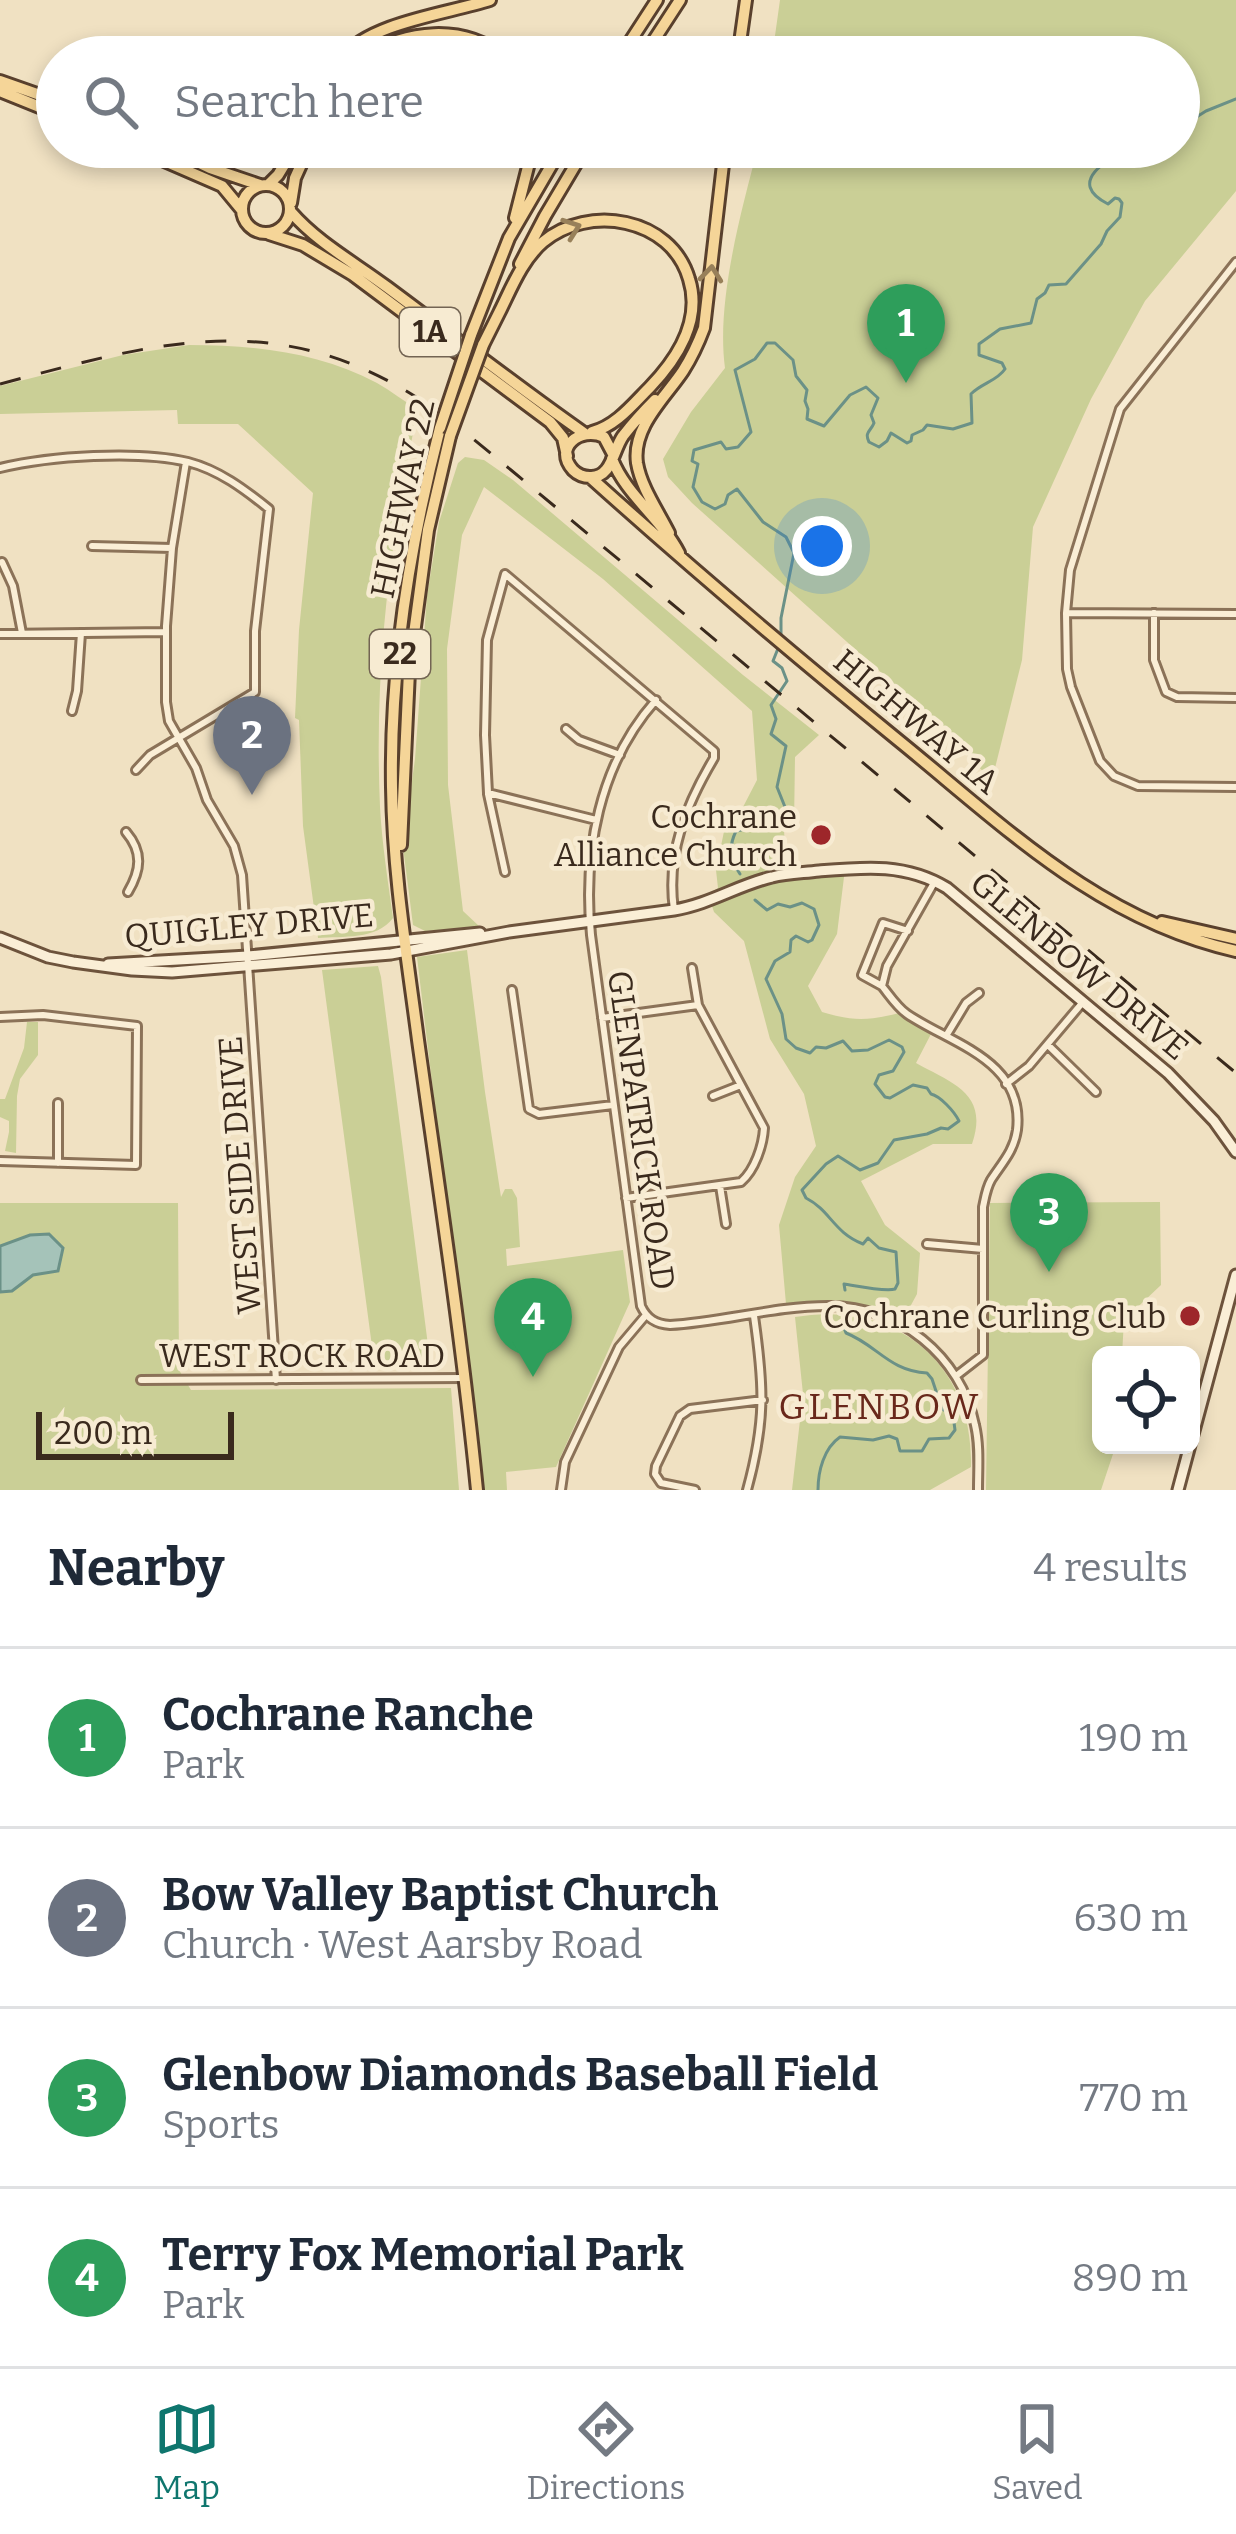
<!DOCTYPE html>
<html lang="en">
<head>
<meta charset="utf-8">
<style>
  body { margin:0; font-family:Bitter,serif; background:#f2f2f3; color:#1f2937 }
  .controls { position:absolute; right:36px; bottom:36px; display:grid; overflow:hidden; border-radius:18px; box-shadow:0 6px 18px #0003 }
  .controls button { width:108px; height:108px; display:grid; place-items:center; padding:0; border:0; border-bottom:3px solid #e0e1e3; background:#fff; color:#1f2937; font:60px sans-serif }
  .scale { position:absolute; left:36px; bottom:30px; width:198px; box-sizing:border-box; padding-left:12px; border:6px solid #3a2a1d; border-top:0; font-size:33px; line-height:42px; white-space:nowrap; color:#3a2a1d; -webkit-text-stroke:9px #f7ebd2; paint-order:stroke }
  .you { position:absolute; left:822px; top:546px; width:42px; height:42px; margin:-30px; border:9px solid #fff; border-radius:50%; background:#1a73e8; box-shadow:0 0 0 18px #1a73e833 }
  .badge { display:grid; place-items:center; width:78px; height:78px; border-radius:50%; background:#0f766e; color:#fff; font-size:39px; font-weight:700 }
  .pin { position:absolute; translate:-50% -99px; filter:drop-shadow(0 3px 6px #0008) }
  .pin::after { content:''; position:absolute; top:63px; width:42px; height:36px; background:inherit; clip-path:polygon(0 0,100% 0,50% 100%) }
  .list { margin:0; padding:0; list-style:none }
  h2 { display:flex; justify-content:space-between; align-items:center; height:156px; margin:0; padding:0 48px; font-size:51px }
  h2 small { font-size:39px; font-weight:400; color:#747a83 }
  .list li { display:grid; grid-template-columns:78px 1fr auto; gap:36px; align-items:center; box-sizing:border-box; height:180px; padding:0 48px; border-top:3px solid #e0e1e3 }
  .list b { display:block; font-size:45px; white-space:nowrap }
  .list p { margin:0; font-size:39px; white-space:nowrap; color:#747a83 }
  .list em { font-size:39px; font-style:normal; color:#747a83 }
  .icon { flex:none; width:66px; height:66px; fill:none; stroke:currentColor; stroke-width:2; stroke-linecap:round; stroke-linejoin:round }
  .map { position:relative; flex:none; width:1236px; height:1490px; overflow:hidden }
  .search { position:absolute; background:#fff; box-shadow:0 6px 18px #0003; left:36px; right:36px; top:36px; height:132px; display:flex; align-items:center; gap:30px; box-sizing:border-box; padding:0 42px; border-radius:66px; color:#747a83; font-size:45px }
  .sheet { height:876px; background:#fff }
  nav { display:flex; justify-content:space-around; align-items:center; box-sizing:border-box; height:168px; border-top:3px solid #e0e1e3; background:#fff; font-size:33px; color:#747a83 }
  nav a { display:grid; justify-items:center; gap:6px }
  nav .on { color:#0f766e }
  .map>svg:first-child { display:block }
  .green { fill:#cacf96 }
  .water { fill:#a5c3b9; stroke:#6b9187; stroke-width:3 }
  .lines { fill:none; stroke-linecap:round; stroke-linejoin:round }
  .stream { stroke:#6b9187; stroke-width:3 }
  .street-casing { stroke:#8b7258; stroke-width:12 }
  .secondary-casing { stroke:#6d533c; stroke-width:15 }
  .primary-casing { stroke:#59402d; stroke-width:16 }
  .street { stroke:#faeed6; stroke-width:6 }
  .secondary { stroke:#faeed6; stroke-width:9 }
  .primary { stroke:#f5d598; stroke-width:10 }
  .rail { stroke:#3a2a1d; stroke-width:3; stroke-dasharray:21 21; stroke-linecap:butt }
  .primary-bridge-casing { stroke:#59402d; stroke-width:16; stroke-linecap:butt }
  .primary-bridge { stroke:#f5d598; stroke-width:10 }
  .oneway { stroke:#98805a }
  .poi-dot { fill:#9d262a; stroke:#f7ebd2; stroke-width:4.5 }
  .labels { text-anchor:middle; stroke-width:9; stroke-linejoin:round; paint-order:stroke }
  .shield { fill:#f7ebd2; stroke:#736453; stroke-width:3 }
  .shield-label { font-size:30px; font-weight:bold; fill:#3a2a1d }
  .street-label { font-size:33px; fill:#3a2a1d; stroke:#f7ebd2 }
  .poi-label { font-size:33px; fill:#3a2a1d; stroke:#f7ebd2; text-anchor:end }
  .neighbourhood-label { font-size:36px; letter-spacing:3px; fill:#69281b; stroke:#f7ebd2 }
</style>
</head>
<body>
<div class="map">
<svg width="1236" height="1490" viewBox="0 0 1236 1490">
  <rect width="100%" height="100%" fill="#f0e1c2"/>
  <path class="green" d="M780,0H1236V191L1145,301L1091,399L1033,527L1022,660L992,780L885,676L692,503L668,477L663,459L691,412L725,368C716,302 741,212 758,147H1179V57H772Z
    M189,345C254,345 319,352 377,383C391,391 404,401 418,410C389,542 374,672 380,807C382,844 388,881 393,918C377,940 342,936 318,938L303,826L299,720L295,718L299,630L313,493L238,424H178L177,410L0,414V386L123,355Z
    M465,457L484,460L513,480L743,675L819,735L795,757L794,826L784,829L786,873L845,869L837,934L808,986L822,1012C852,1021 868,1021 899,1013L931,1034L916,1063C954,1084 989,1094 972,1144H933L861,1181L885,1225L920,1253L917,1294L904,1318C855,1303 838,1300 786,1304L779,1225L795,1177L816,1146L804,1094L770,1039L744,941L714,912L708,894L718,888L716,870L727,817L743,807L757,780L752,711L603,579L484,487L462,535L447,649L448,785L463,911L480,927L425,931L413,925L403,847L415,759L427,596L439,522L458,463Z
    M467,950L485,1092L501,1197L505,1189H512L517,1198L520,1247L506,1249L507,1266L623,1250L630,1302L556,1467L506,1472L507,1490H481L417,957Z
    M378,966L381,977L431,1369H375L322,970Z
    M27,1022H38V1055L20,1079L17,1096L16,1153L5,1151L9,1132V1121L0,1117V1099H5L24,1048Z
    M1160,1202L1161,1285L1124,1320L1122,1355H1101V1445H1116L1101,1490H986L990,1203Z
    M0,1203H178L179,1370L191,1390L451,1388L459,1490H0Z
    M811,1315C907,1307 974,1372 971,1467L930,1490H792L803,1394L795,1317Z"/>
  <path class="water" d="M49,1234L63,1248L58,1271L33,1275L12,1291L0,1292V1246L30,1235Z"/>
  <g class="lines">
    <path class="stream" d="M1179,128L1206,111L1236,99
      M781,636V618L794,553L786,537L763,522L737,489L728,495L725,504L715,509L702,502L693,487L698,464L692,461L694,450L721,442L726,449L738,447L751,432L735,370L755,359L767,343H775L793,360L796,376L807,390L805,401L808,409L807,419L824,426L850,395L866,387L878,398L871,415L874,423C871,431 864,432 869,442L879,447L887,441L891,433L907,443L911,441L912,435L923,430L927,425L953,429L972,423L971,394C982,383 997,381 1005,369L1002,363L979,355V344L1000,329L1031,323L1037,299L1045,293L1049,285L1066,284L1101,244L1107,231L1120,217L1122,203L1119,199L1115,198L1108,204C1065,182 1108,159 1132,147
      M740,874C730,859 728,848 736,831C750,828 766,824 781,826L787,812L777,787L786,746L771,734L776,719L771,705L787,681L782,668L773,661L779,646
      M755,900L767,910L778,904L790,907L802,903L814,909L819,925L812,940L808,942L796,936L791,940L790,952L775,961L766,979L782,1014L786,1039L796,1048L810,1053L816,1047L826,1048L843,1041L852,1051L868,1050L889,1040L902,1047L904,1052L893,1071L879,1075L875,1084L885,1097L890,1098L913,1085L927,1088L931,1094C940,1096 954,1111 959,1121L948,1129L941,1128L927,1134L894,1140L878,1163L860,1170L838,1156L826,1164L802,1190L806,1198C831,1211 833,1232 863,1244L868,1238L879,1248L896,1252L898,1283L895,1289C885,1292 857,1286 844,1284L845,1290
      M818,1490C818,1471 824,1448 840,1437L873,1440L889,1436L897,1439L900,1451H922L929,1439L949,1438L955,1430L953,1415L942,1409L932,1379L927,1373C889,1371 877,1345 846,1333L842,1323"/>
    <defs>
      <path id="street" d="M1236,262L1120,409L1070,570L1066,613L1067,669L1071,687L1100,761L1114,776L1138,786L1236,787
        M186,462L172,548L166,626V702L169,721L196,768L207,800L234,846L242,875L276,1380
        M0,468C50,456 137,450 188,462C219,470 244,489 269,509L255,631V692L150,755L136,770
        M92,546L172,548
        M2,562L13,586L22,633
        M1066,613L1236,614
        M1154,613V660L1166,692L1177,697L1236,698
        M0,634L166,632
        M656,700C599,764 583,852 591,935L641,1306C647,1319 656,1324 670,1325C723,1322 775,1306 828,1306C898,1305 961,1356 975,1425C980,1446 978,1468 978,1490
        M72,711L77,691L81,633
        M566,729L579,740L620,755
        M488,794L505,872
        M596,820L488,793L485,735L487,640L505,574L714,751V758C686,805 666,854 674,910
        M126,832C143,852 141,870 128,892
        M935,881L887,966L882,986C890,996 897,1007 907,1014C951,1044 1025,1060 1017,1130C1014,1151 1002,1163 991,1180C986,1189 985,1198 983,1207V1355L956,1376
        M692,968L698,1005
        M882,986L862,975L883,923L908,931
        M512,990L529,1109L539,1114L613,1105
        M0,1017L43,1015L137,1026L136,1165L0,1161
        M602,1018L698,1005L764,1128C763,1145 755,1170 741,1182L626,1198
        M946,1036L966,1003L979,993
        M1048,1045L1096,1092
        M1006,1084L1029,1066L1083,1002
        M713,1096L741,1085
        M58,1103V1163
        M720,1186L726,1224
        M927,1244L983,1249
        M141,1380L464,1378
        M561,1490L565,1462L619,1347L646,1315
        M695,1490L661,1483L655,1474L656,1466L680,1416L690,1409L763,1400
        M747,1490C766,1421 764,1386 754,1316"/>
      <path id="secondary" d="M0,938L48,957L73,962L132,970L172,972L391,954L509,932L674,910C710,904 738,885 772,877C787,873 803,873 819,871C865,867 906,863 947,888L1168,1073L1214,1121L1236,1152
        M108,964L248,956L480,933
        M1191,1442L1236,1275
        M1178,1490L1190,1445"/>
      <path id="primary" d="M342,57C372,22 446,14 490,0
        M363,57C406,30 463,23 504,57
        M620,57L657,0
        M643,57L680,0
        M738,57L746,0
        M0,81L57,101
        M0,91L57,114
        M132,147L222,186L241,209
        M166,147L210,168L260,185
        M242 209a24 24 0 1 1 48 0a24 24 0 1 1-48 0Z
        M268,185L278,175L295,147
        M291,203L295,178L309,147
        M291,212C318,243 355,263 387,287C453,336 517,386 584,433
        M515,218L533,147
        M269,234L303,245L353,275L550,422L563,438L567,456
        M520,264L545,216L586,147
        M499,313C511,289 522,260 543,242C588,204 671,217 689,279C702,320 677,359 650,387C633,404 616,426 592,432
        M471,335L509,238L562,147
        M483,345L501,309
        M440,428C410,544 390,667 392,787C393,872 407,956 418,1040C439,1190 462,1340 477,1490
        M613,454L604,437C580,426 553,448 573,470C577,474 583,477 590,477C612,478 613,450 623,436C633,423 644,411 655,400
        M612,459C626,495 661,518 679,553
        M591,478C691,568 794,655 898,740C1004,826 1098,920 1236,951
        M669,533C658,511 641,487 637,463C632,427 665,398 683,371C692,357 698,344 704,328L725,147
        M401,845L409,671L428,530L450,436
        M1162,922L1236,939"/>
    </defs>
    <use href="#street" class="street-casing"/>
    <use href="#secondary" class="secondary-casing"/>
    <use href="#primary" class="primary-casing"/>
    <use href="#street" class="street"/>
    <use href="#secondary" class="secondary"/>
    <use href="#primary" class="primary"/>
    <path class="rail" d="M0,384C151,344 272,306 416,397C450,418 480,445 511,470L1236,1073"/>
    <defs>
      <path id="primary-bridge" d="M440,428L471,335
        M450,436L483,345"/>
    </defs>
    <use href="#primary-bridge" class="primary-bridge-casing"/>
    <use href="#primary-bridge" class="primary-bridge"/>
  </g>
  <defs><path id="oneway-chevron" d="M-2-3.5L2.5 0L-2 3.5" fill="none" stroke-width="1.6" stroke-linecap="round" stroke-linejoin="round" transform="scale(3)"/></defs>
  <g class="oneway">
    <use href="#oneway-chevron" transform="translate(572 228) rotate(-20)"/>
    <use href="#oneway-chevron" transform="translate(711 274) rotate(-84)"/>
  </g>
  <g class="poi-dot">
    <circle cx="821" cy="835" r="12"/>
    <circle cx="1190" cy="1316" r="12"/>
  </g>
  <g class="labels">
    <g class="shield">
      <rect x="400" y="308" width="60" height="48" rx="9"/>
      <rect x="370" y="630" width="60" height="48" rx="9"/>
    </g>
    <g class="shield-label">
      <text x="430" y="342">1A</text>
      <text x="400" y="664">22</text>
    </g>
    <g class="street-label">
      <text transform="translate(402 498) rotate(-78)" y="12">HIGHWAY 22</text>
      <text transform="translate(917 721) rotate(40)" y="12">HIGHWAY 1A</text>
      <text transform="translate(249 925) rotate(-5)" y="12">QUIGLEY DRIVE</text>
      <text transform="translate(1080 965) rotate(40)" y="12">GLENBOW DRIVE</text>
      <text transform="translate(642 1130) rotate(82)" y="12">GLENPATRICK ROAD</text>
      <text transform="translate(239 1175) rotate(-94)" y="12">WEST SIDE DRIVE</text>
      <text x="302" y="1367">WEST ROCK ROAD</text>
    </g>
    <g class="poi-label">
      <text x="797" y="828">Cochrane<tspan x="797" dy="38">Alliance Church</tspan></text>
      <text x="1166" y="1328">Cochrane Curling Club</text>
    </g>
    <g class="neighbourhood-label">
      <text x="880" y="1419">GLENBOW</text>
    </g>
  </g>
</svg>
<div class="controls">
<button><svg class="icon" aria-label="locate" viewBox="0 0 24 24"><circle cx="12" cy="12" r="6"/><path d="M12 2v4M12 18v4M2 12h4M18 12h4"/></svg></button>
</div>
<div class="scale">200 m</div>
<div class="you"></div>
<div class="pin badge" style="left:906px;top:383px;background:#2e9e5b">1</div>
<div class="pin badge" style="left:252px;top:795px;background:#6b7280">2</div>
<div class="pin badge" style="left:1049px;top:1272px;background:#2e9e5b">3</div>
<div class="pin badge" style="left:533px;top:1377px;background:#2e9e5b">4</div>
<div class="search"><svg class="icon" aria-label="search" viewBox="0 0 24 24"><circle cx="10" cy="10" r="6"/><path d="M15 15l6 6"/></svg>Search here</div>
</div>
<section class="sheet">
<h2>Nearby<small>4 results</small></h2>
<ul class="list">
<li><span class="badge" style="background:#2e9e5b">1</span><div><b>Cochrane Ranche</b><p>Park</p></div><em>190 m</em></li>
<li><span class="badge" style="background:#6b7280">2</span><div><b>Bow Valley Baptist Church</b><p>Church · West Aarsby Road</p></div><em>630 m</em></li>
<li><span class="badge" style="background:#2e9e5b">3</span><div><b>Glenbow Diamonds Baseball Field</b><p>Sports</p></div><em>770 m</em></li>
<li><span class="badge" style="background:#2e9e5b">4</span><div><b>Terry Fox Memorial Park</b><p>Park</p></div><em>890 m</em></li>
</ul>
</section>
<nav>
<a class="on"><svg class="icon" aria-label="map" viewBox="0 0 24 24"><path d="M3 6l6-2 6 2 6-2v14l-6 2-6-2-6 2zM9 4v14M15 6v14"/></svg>Map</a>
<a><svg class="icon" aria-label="directions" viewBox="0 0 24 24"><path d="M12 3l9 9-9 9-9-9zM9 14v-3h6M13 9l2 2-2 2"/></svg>Directions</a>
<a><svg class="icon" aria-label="saved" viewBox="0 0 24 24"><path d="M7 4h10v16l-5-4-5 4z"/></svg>Saved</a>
</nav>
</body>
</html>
